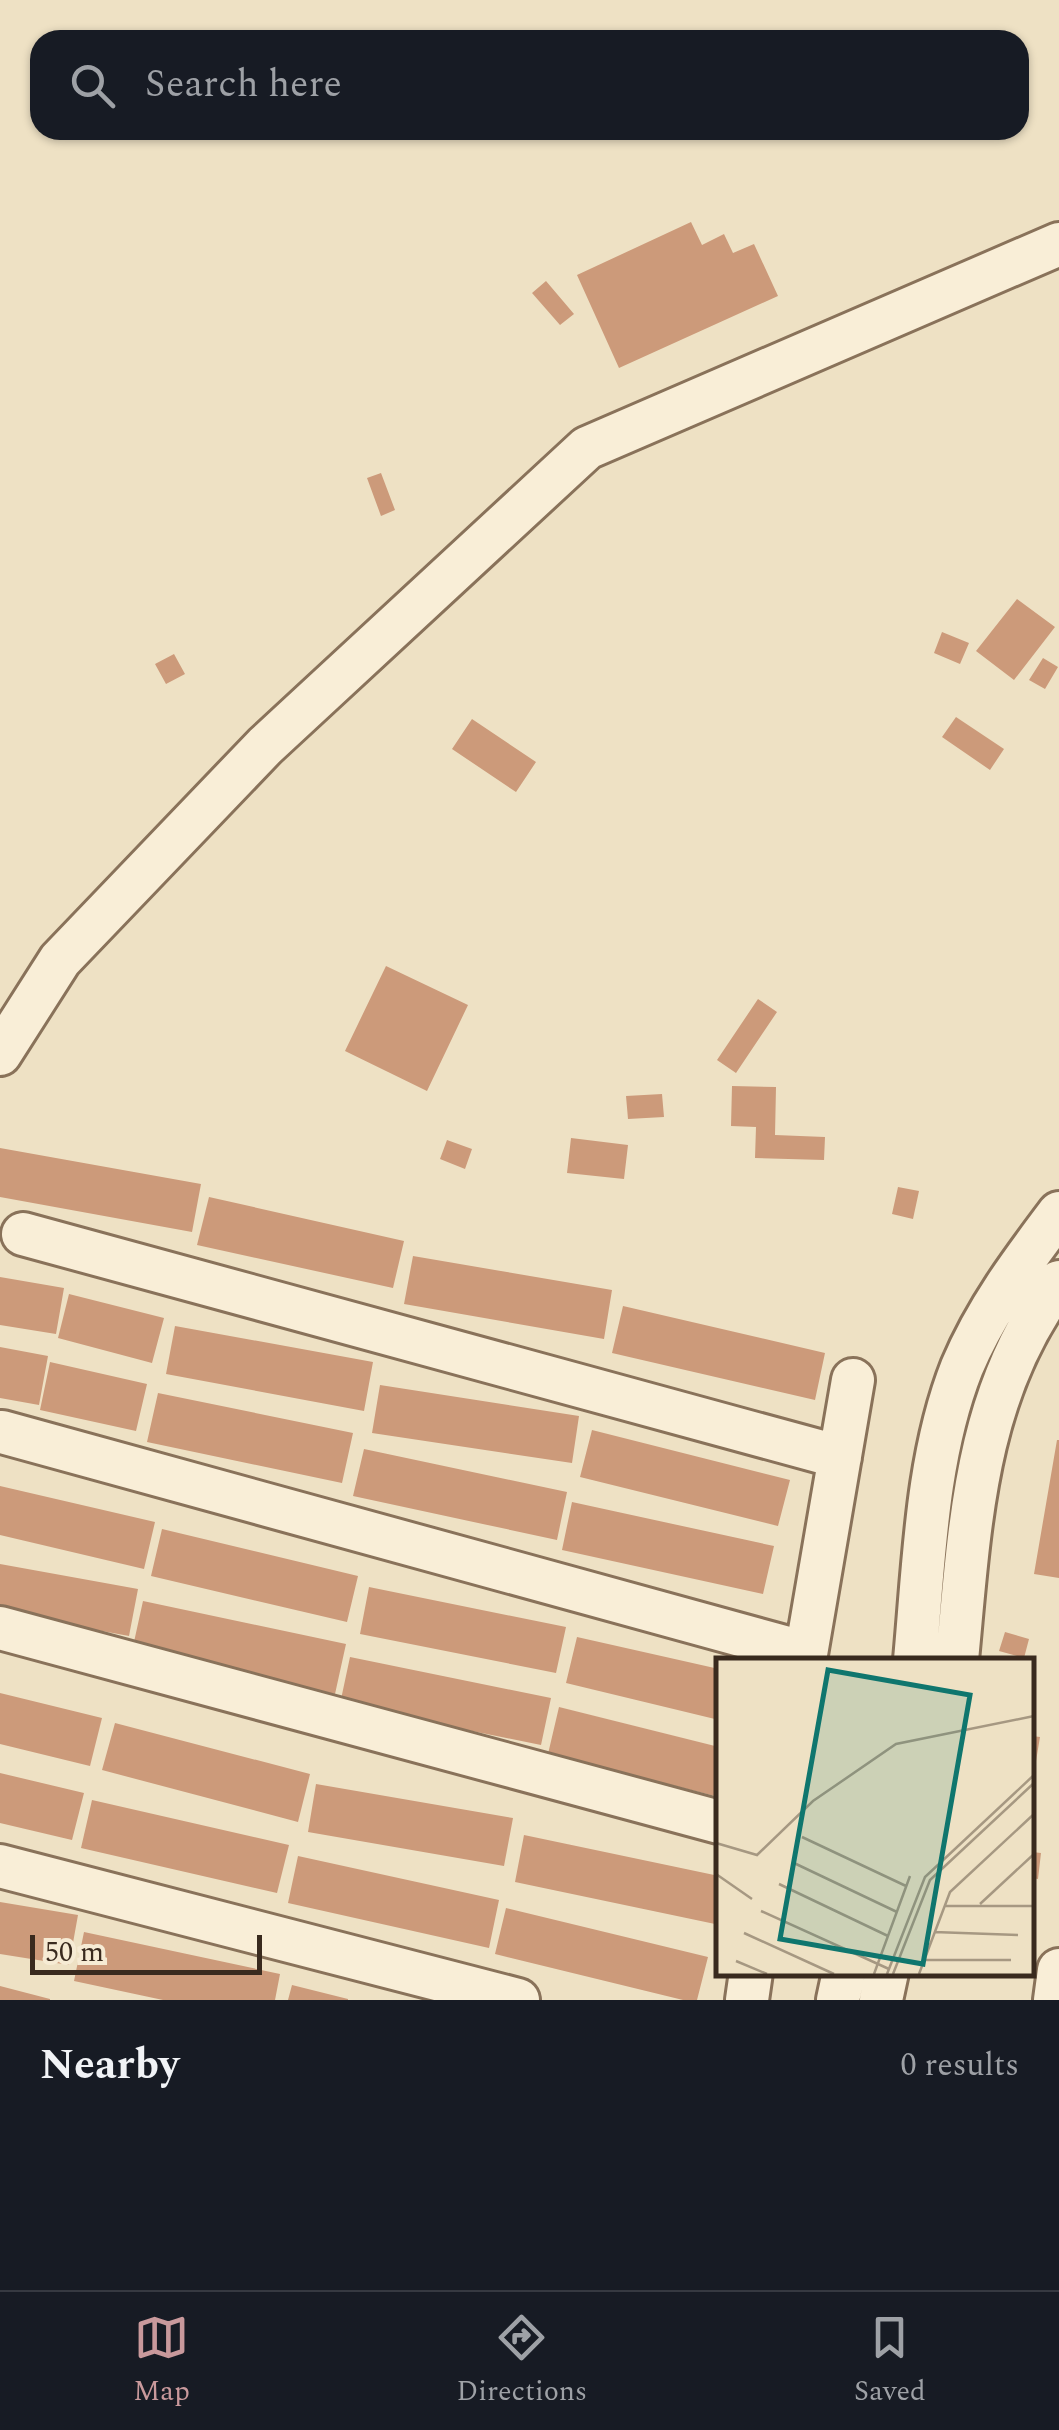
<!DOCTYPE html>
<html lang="en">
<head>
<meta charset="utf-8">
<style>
  body { margin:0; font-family:Spectral,serif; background:#20242c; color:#f1f3f6 }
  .scale { position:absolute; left:30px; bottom:25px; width:232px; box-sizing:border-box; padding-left:10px; border:5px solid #392a1e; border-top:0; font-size:28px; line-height:35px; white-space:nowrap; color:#392a1e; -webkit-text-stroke:8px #f6ebd4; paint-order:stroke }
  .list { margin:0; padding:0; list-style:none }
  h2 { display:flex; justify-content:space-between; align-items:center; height:130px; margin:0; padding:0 40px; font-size:42px }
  h2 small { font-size:32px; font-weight:400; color:#9ea1a6 }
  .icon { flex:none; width:55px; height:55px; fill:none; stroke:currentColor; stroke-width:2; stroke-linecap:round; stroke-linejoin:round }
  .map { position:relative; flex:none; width:1059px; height:2000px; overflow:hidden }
  .search { position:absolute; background:#171b24; box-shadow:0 2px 8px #0004; left:30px; right:30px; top:30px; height:110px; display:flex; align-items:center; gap:25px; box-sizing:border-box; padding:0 35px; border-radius:30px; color:#9ea1a6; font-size:38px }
  .sheet { height:290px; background:#171b24 }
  nav { display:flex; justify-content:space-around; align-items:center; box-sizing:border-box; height:140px; border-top:2px solid #363941; background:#171b24; font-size:28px; color:#9ea1a6 }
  nav a { display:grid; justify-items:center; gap:5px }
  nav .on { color:#c9999c }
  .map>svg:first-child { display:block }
  .building { fill:#cc9a7a }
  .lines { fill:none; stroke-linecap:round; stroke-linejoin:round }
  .minor-casing { stroke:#89725a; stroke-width:48 }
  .minor { stroke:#f9eed7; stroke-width:42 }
  .inset-road { fill:none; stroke:#a69882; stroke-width:2.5 }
  .view { fill:#0f766e; fill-opacity:0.15; stroke:#0f766e; stroke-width:5 }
  .inset-edge { fill:none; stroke:#392a1e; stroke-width:5 }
</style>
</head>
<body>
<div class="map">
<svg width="1059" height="2000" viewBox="0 0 1059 2000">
  <rect width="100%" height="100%" fill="#eee1c4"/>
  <path class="building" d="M691,222L702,245L724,234L733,253L754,244L778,296L619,368L577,275Z
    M546,281L574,314L560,325L532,293Z
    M381,473L395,510L381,516L367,478Z
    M1017,599L1055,627L1014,680L976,651Z
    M942,632L969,643L960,664L934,653Z
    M174,654L185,674L166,684L155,664Z
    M1043,658L1058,667L1045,689L1029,680Z
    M956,717L1004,749L990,770L942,737Z
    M472,719L536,762L516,792L452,749Z
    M386,966L468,1005L427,1091L345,1051Z
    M758,999L777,1012L736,1073L717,1060Z
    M732,1086L776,1087L775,1135L825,1137L824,1160L755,1158L756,1127L731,1126Z
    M662,1094L664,1117L628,1119L626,1096Z
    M571,1138L628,1145L624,1179L567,1173Z
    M447,1140L472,1149L465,1169L440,1159Z
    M0,1148L201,1184L192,1232L0,1197Z
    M898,1187L919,1191L913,1219L892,1214Z
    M209,1197L404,1241L393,1288L197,1245Z
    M413,1256L612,1290L604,1339L404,1304Z
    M0,1277L64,1288L56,1334L0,1325Z
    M69,1294L164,1318L152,1363L58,1338Z
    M623,1306L825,1353L815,1400L612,1353Z
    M175,1326L373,1362L364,1411L166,1374Z
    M0,1347L48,1356L39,1405L0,1398Z
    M50,1362L147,1384L136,1431L40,1410Z
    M380,1385L579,1416L572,1463L372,1433Z
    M158,1393L353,1433L342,1483L147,1442Z
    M592,1430L790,1480L778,1526L580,1477Z
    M1057,1440H1059V1578L1034,1574Z
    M364,1449L567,1492L557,1540L353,1496Z
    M0,1486L155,1522L144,1569L0,1535Z
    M572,1502L774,1546L763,1594L562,1550Z
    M162,1529L358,1576L347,1622L151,1576Z
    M0,1564L138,1589L129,1636L0,1612Z
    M369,1587L566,1627L556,1673L360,1634Z
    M143,1601L346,1644L335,1694L132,1651Z
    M1005,1632L1029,1639L1024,1658L999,1651Z
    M577,1637L719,1669V1720L566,1683Z
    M350,1657L551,1698L541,1745L340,1704Z
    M0,1693L102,1718L90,1766L0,1744Z
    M559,1707L719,1747V1797L548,1754Z
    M115,1723L310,1774L298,1822L102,1770Z
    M1032,1736L1040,1737L1034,1773H1032Z
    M0,1773L84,1793L72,1840L0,1823Z
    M316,1784L513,1818L504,1866L308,1832Z
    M92,1800L289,1845L277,1893L81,1848Z
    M524,1835L719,1876L715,1924L515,1882Z
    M1032,1852L1041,1853L1038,1879L1032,1878Z
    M298,1856L499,1900L489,1948L288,1903Z
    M0,1902L78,1915L69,1965L0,1954Z
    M506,1908L708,1957L697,2000H683L495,1954Z
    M84,1932L280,1974L275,2000H163L74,1981Z
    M292,1985L348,1999V2000H288Z
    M0,1986L50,1999V2000H0Z"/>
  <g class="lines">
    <defs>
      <path id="minor" d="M0,1054L60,960L265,746L587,448L1059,244
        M23,1234L840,1457
        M2,1432L806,1653
        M0,1628L719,1822
        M805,1660L853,1380
        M915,1660C924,1564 926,1458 962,1367C986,1310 1022,1262 1059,1213
        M957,1660C970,1526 974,1394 1059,1282
        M0,1866L518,2000
        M747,2000L751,1972
        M838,2000L844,1972
        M881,2000L887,1972
        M1055,2000L1059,1970"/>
    </defs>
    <use href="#minor" class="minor-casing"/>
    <use href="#minor" class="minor"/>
  </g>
  <g transform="translate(716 1658)">
    <rect width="318" height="318" fill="#eee1c4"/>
    <path class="inset-road" d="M86,179L190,228M0,185L41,197L97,143L180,86L318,58M78,205L181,254M0,216L36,241M63,226L172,278M264,246L318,196M229,248H318M45,253L173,311M218,274L302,277M28,275L118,316M208,302H295M20,303L51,316M158,316L194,218M171,316L209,219L318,117M177,316L214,222L318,125M203,316L234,234L318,156"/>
    <path class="view" d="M112,12L254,37L207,306L64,281Z"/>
    <rect width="318" height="318" class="inset-edge"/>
  </g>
</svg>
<div class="scale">50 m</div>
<div class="search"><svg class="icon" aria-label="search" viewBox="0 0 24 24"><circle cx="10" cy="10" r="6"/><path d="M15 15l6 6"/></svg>Search here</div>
</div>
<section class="sheet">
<h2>Nearby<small>0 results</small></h2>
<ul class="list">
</ul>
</section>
<nav>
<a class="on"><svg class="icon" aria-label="map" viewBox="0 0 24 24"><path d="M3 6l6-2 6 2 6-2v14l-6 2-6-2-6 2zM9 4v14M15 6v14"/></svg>Map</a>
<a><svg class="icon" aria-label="directions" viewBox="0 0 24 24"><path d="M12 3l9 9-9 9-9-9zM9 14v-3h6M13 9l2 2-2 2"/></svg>Directions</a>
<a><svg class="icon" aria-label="saved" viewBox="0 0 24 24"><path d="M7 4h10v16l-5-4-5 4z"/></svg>Saved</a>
</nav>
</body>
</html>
